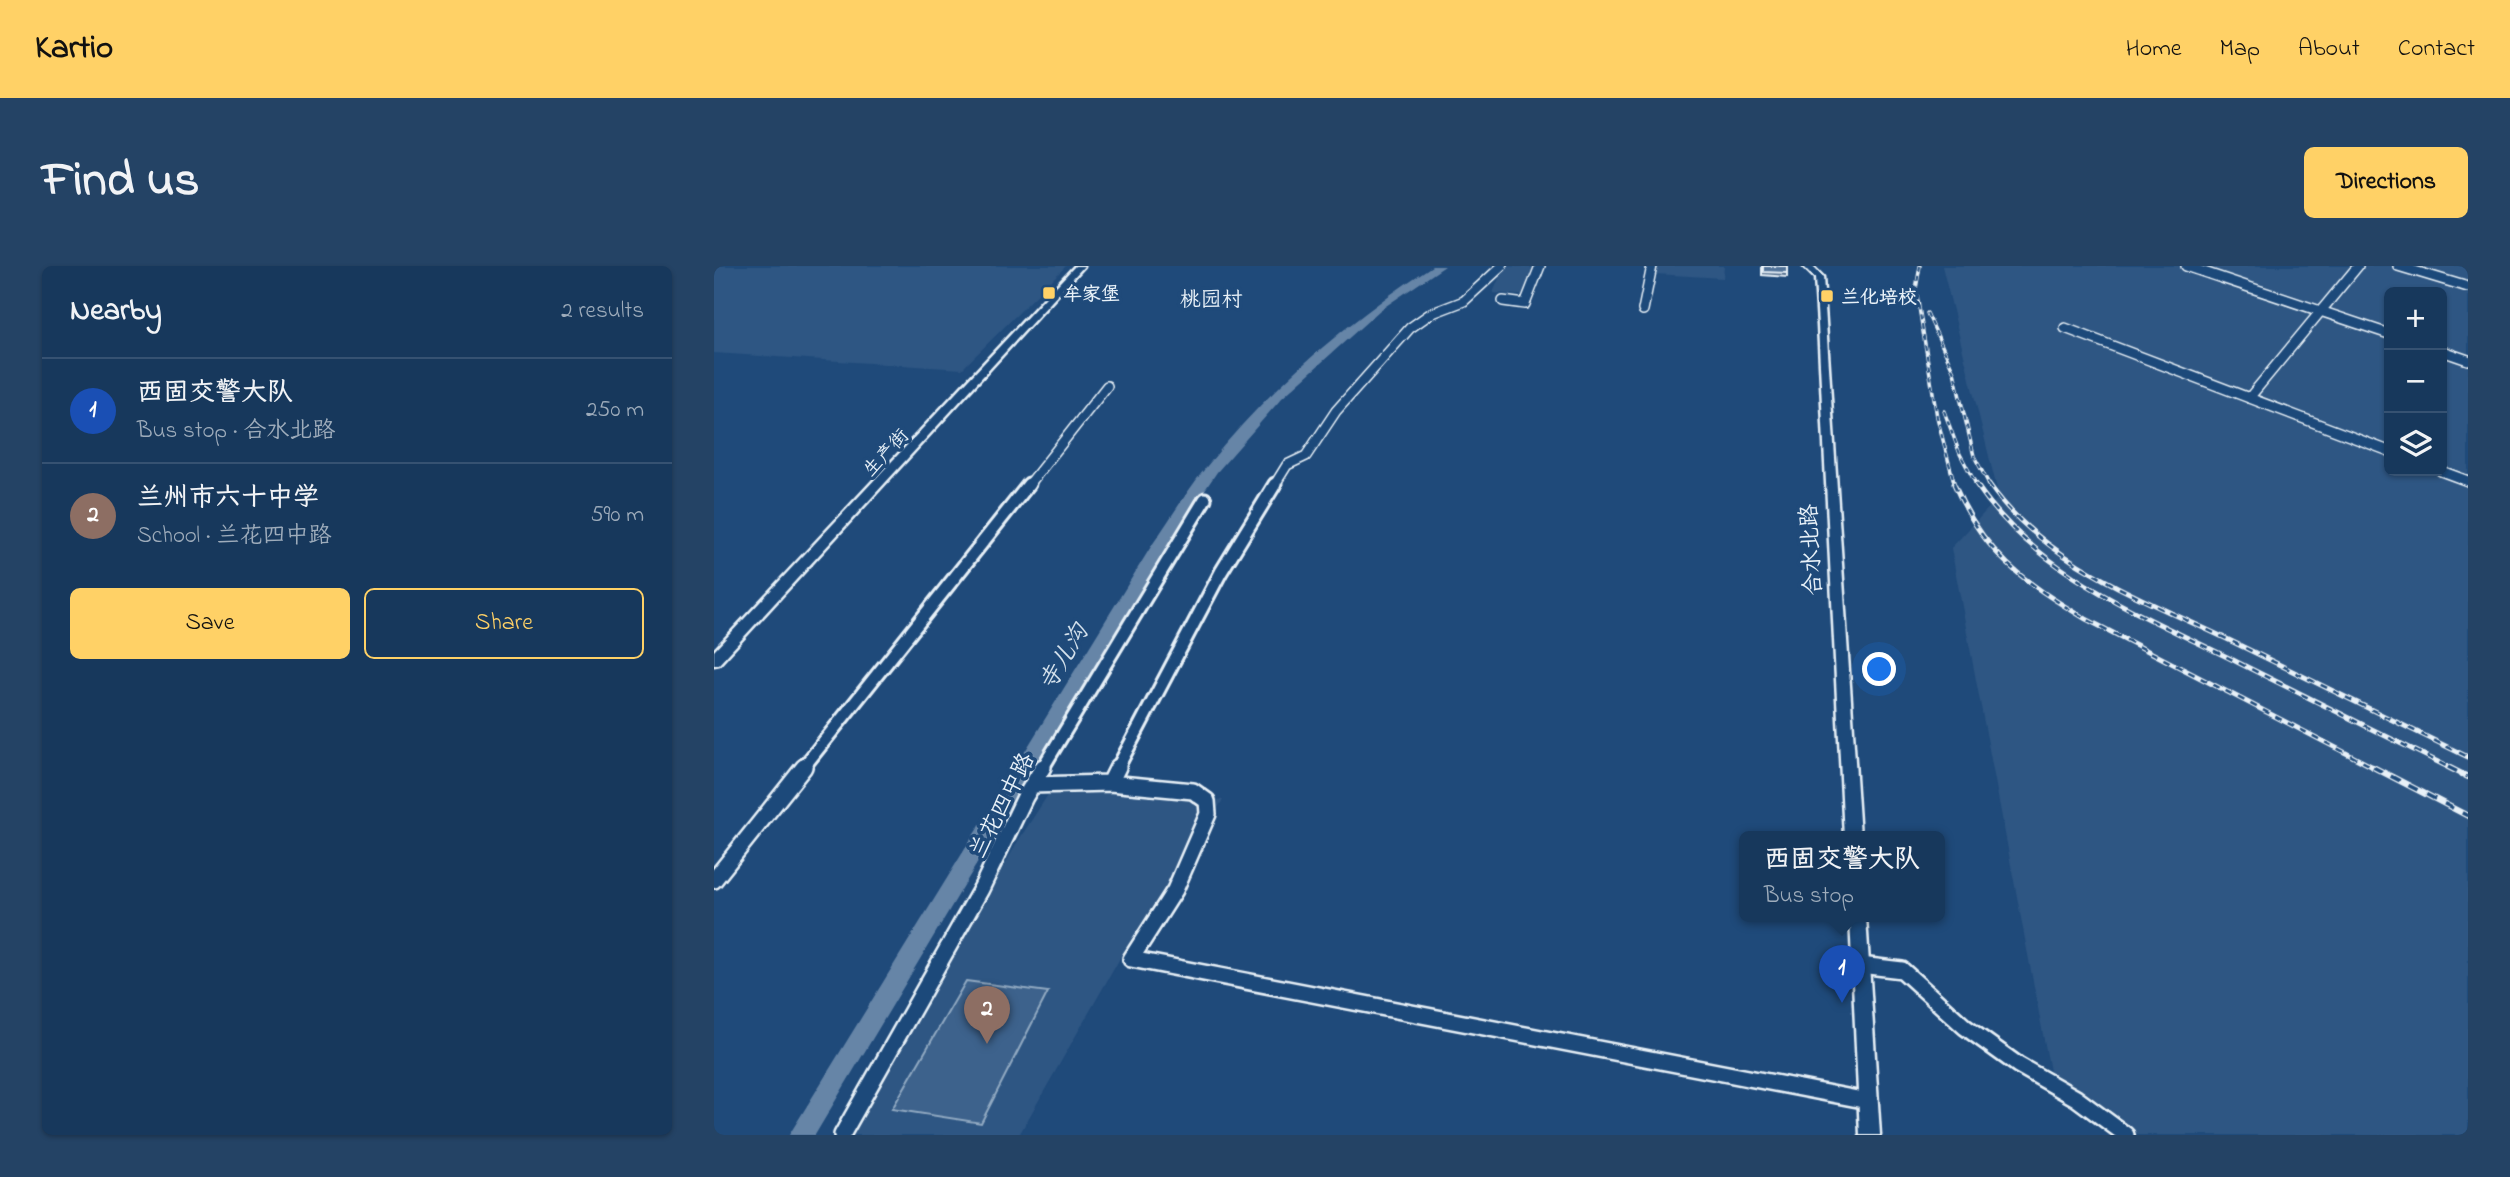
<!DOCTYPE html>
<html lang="en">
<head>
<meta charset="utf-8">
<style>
  body { margin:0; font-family:"Indie Flower","LXGW WenKai TC",sans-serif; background:#244365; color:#f1f3f6 }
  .controls { position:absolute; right:21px; top:21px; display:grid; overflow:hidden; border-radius:10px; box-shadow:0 2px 5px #0004 }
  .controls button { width:63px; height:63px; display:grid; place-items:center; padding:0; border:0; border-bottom:2px solid #365272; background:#17385c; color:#f1f3f6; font:35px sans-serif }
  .you { position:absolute; left:1166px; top:404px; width:24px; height:24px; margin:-18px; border:5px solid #fff; border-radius:50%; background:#1a73e8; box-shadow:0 0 0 10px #1a73e833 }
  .badge { display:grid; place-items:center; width:46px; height:46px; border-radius:50%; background:#ffd166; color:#fff; font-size:23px; font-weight:700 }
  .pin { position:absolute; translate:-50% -58px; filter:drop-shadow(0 2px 4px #0008) }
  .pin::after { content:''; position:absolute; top:37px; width:24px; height:21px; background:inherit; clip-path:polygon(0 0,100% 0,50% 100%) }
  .popup { position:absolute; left:1025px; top:565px; width:206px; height:91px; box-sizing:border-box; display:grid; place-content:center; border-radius:10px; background:#17385c; filter:drop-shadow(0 2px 5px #0005); font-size:23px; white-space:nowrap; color:#9eacbb }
  .popup b { font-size:26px; color:#f1f3f6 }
  .popup::after { content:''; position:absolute; left:50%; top:100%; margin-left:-14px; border:14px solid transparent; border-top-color:#17385c }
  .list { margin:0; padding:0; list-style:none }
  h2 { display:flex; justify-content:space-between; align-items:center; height:91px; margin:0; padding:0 28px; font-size:30px }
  h2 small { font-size:23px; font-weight:400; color:#9eacbb }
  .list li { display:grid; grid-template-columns:46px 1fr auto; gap:21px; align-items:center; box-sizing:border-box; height:105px; padding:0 28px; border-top:2px solid #365272 }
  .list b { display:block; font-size:26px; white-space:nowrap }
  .list p { margin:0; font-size:23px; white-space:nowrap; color:#9eacbb }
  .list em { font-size:23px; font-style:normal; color:#9eacbb }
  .actions { display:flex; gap:14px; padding:21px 28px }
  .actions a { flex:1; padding:16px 0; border:2px solid #ffd166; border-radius:10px; text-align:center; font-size:24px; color:#ffd166 }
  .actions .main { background:#ffd166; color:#111 }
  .icon { flex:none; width:38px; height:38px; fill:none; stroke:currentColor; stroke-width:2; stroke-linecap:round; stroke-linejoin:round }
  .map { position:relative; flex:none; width:1754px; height:869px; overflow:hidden; border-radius:10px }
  header { display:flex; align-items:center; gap:42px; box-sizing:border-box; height:98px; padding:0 35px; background:#ffd166; color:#111 }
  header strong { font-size:33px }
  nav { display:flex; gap:38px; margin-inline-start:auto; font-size:24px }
  .intro { display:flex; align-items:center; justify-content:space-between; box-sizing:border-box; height:168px; padding:0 42px }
  h1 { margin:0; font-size:49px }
  .button { padding:18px 32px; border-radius:10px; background:#ffd166; color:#111; font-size:24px; font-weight:700 }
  main { display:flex; gap:42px; padding:0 42px }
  aside { flex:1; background:#17385c; border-radius:10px; box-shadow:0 2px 5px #0004 }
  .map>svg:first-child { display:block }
  .built { fill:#2e5683; fill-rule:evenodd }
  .green { fill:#3c628c; stroke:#92aac2; stroke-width:2 }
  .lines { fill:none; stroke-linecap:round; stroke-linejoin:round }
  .river { fill:#6685a7; fill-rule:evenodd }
  .minor-far2-casing { stroke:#e8f1f8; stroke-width:12 }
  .minor-far1-casing { stroke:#e8f1f8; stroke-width:17 }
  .minor-casing { stroke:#e8f1f8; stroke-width:20 }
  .tertiary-casing { stroke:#e8f1f8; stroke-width:5 }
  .minor-far2 { stroke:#1f4a7a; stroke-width:9 }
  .minor-far1 { stroke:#1f4a7a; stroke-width:11 }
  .minor { stroke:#1f4a7a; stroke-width:15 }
  .tertiary { fill:#1f4a7a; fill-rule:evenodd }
  .rail-far2-casing { stroke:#e8f1f8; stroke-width:3.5 }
  .rail-far1-casing { stroke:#e8f1f8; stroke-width:5 }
  .rail-casing { stroke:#e8f1f8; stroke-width:6 }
  .rail-far2 { stroke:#1f4a7a; stroke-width:2; stroke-dasharray:5; stroke-linecap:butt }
  .rail-far1 { stroke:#1f4a7a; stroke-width:2.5; stroke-dasharray:7; stroke-linecap:butt }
  .rail { stroke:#1f4a7a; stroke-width:3.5; stroke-dasharray:10; stroke-linecap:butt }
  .wall { fill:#466384; stroke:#e8f1f8; stroke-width:2 }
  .building { fill:#517399; stroke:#e8f1f8; stroke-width:2 }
  .poi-dot { fill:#ffd166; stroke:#1f4a7a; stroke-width:2.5 }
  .labels { text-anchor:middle; stroke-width:7; stroke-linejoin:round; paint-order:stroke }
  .far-poi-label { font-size:19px; font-weight:bold; fill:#e8f1f8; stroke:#1f4a7a; text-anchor:start }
  .far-street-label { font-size:19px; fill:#e8f1f8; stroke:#1f4a7a }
  .far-neighbourhood-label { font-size:21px; fill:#e8f1f8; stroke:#1f4a7a }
  .street-label { font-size:23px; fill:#e8f1f8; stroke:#1f4a7a }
  .water-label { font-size:24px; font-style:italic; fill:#d4e1ec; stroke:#1f4a7a }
</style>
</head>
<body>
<header>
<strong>Kartio</strong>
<nav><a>Home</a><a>Map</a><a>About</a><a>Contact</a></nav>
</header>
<div class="intro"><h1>Find us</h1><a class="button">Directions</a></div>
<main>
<aside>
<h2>Nearby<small>2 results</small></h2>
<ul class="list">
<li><span class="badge" style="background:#1a4fb4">1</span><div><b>西固交警大队</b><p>Bus stop · 合水北路</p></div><em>250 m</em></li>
<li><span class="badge" style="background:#8d6e63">2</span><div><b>兰州市六十中学</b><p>School · 兰花四中路</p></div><em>590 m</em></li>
</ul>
<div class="actions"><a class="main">Save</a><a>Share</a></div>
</aside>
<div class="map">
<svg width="1754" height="869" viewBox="0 0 1754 869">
  <rect width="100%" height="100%" fill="#1f4a7a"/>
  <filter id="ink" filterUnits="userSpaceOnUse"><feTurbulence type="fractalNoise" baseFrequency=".0143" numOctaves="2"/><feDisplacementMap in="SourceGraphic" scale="14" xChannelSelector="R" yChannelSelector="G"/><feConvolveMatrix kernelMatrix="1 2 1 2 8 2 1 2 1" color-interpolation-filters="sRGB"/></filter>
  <g filter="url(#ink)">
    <path class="built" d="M0,0H352L248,103L0,87Z
      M790,0L823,2L813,30L779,27Z
      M942,0H1010L1009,12L941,8Z
      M1228,0H1754V869H1404L1339,821L1237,282L1285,231ZM1675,26H1728V205H1675Z
      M339,521L509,534L409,687L305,869H139L304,575Z"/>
    <path class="green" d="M252,715L334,726L267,857L178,843Z"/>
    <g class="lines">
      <path class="river" d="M718,0H731L666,44L568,132L503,206L449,286L101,869H75L438,279C456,253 473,225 493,200C556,121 634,55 718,0Z"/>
      <defs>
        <path id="minor-far2" d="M1472,0L1675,68
          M1684,0L1754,21
          M789,35L811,38L826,0
          M929,44L938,0
          M1351,62L1675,185
          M1728,85L1754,94
          M1535,132L1644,0
          M1727,205L1754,215
          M314,220L393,120
          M560,220L573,199L592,190L622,145L696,62L716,48L750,35L788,0"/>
        <path id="minor-far1" d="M88,503L315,218
          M328,503L491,233
          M403,503L507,306L561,218"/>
        <path id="minor" d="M396,517L404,501
          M318,519L396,517L479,525L493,535L494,548L461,624L417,693L1154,835
          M0,614L90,501
          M1146,699L1188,704L1251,761L1304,799L1362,832L1412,869
          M128,869L267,623L311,531L329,501"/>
        <path id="tertiary" d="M361,0H370L5,398L0,399V385Z
          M1089,0H1098L1109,11L1146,571H1130L1104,59L1101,12Z
          M1136,651H1152L1166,869H1146Z"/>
      </defs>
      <use href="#minor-far2" class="minor-far2-casing"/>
      <use href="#minor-far1" class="minor-far1-casing"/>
      <use href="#minor" class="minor-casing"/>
      <use href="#tertiary" class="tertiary-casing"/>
      <use href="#minor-far2" class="minor-far2"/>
      <use href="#minor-far1" class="minor-far1"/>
      <use href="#minor" class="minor"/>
      <use href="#tertiary" class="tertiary"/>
      <defs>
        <path id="rail-far2" d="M1206,0L1202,23L1223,151L1241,220
          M1213,47L1240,106L1260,190L1276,220
          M1230,145L1246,188L1263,220"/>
        <path id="rail-far1" d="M1240,218C1270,288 1308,315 1372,353L1663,503
          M1262,218C1322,308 1429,349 1523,396C1594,432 1666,467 1738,503
          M1275,218C1330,298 1435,335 1519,376C1597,414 1676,453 1754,491"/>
        <path id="rail" d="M1659,501L1754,550
          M1734,501L1754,511"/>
      </defs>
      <use href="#rail-far2" class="rail-far2-casing"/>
      <use href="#rail-far1" class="rail-far1-casing"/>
      <use href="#rail" class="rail-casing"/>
      <use href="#rail-far2" class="rail-far2"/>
      <use href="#rail-far1" class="rail-far1"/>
      <use href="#rail" class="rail"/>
    </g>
    <path class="wall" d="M1048,0L1073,7V11L1048,9Z"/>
    <path class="building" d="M1049,0H1073V7L1049,6Z"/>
  </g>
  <g class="poi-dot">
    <rect x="328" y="20" width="14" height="14" rx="3.5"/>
    <rect x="1106" y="23" width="14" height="14" rx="3.5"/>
  </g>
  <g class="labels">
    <g class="far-poi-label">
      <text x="349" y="34">牟家堡</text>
      <text x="1127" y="37">兰化培校</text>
    </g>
    <g class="far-street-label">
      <text transform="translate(171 186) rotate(-47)" y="7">生产街</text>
    </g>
    <g class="far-neighbourhood-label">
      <text x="497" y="40">桃园村</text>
    </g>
    <g class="street-label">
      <text transform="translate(1096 284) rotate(-93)" y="8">合水北路</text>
      <text transform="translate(287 539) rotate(-63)" y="8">兰花四中路</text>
    </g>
    <g class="water-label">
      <text transform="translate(349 391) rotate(-59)" y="8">寺儿沟</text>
    </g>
  </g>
</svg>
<div class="controls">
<button>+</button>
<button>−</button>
<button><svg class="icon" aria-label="layers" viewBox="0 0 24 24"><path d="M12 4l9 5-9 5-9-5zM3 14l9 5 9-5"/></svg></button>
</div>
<div class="you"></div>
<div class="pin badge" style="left:1128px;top:737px;background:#1a4fb4">1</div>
<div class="popup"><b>西固交警大队</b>Bus stop</div>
<div class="pin badge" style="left:273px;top:778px;background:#8d6e63">2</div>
</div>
</main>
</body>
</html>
